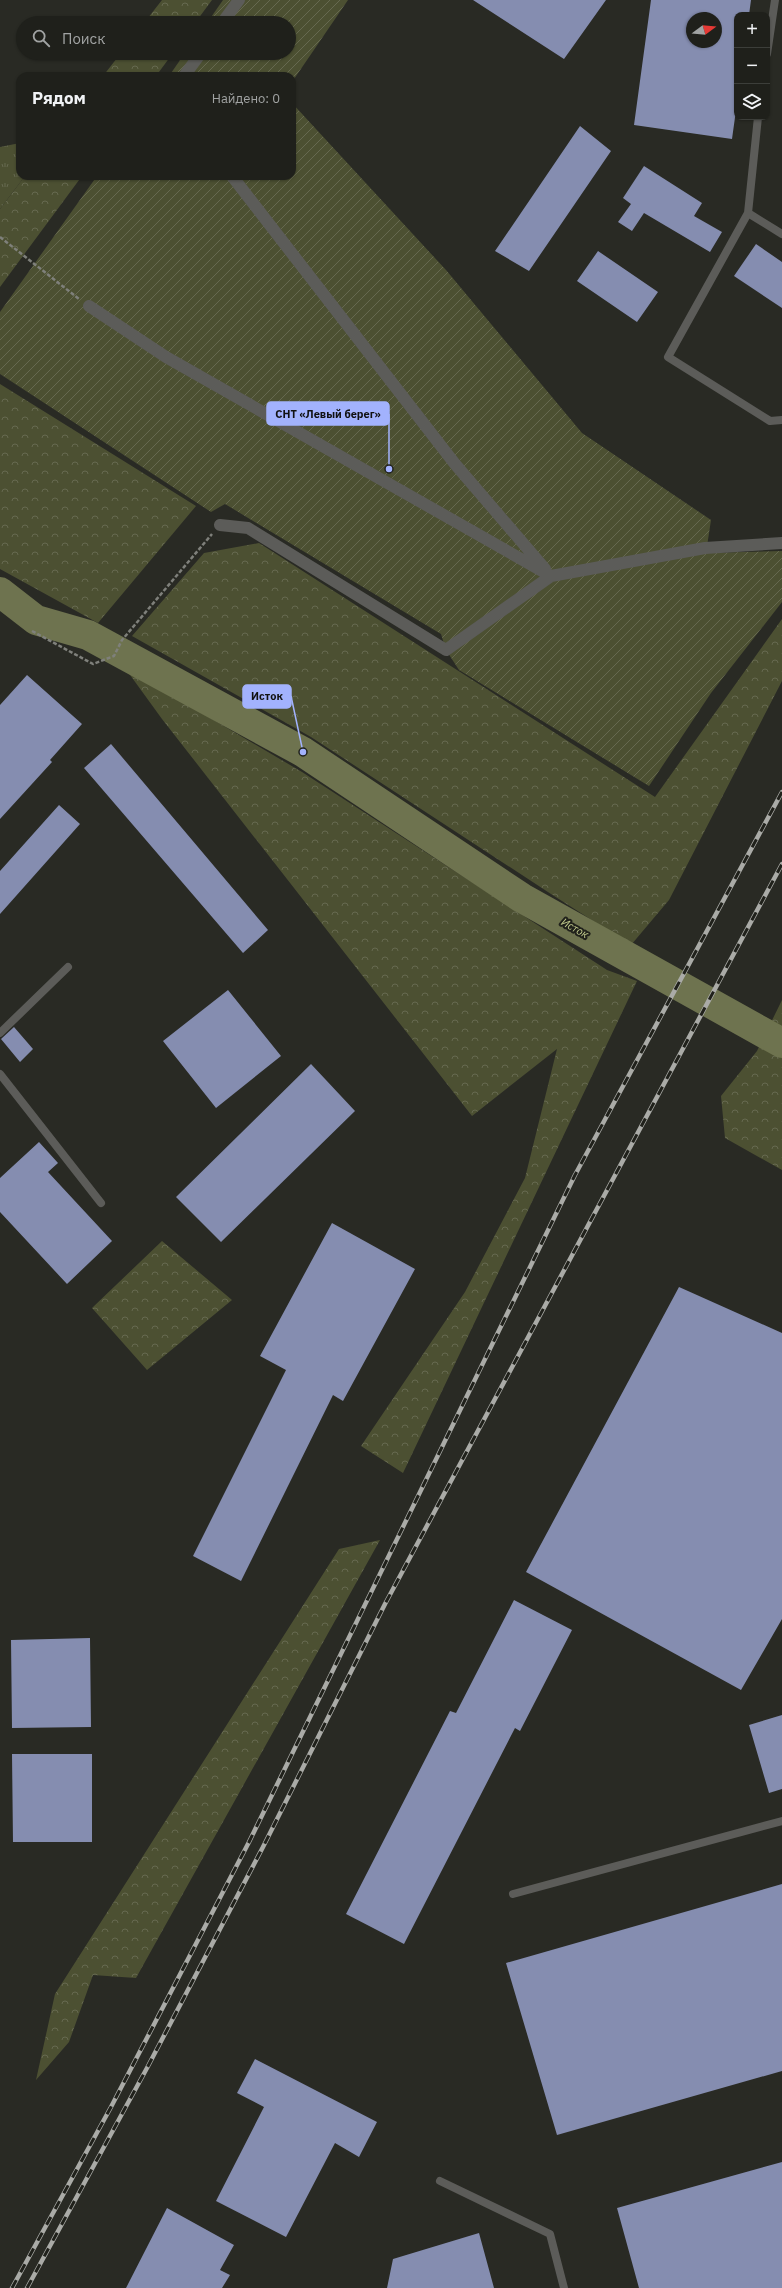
<!DOCTYPE html>
<html lang="ru">
<head>
<meta charset="utf-8">
<style>
  body { margin:0; font-family:"IBM Plex Sans",sans-serif; background:#272824; color:#f1f3f6 }
  .controls { position:absolute; right:12px; top:12px; display:grid; overflow:hidden; border-radius:8px; box-shadow:0 1px 3px #0004 }
  .controls button { width:36px; height:36px; display:grid; place-items:center; padding:0; border:0; border-bottom:1px solid #3c3e3a; background:#1f201b; color:#f1f3f6; font:20px sans-serif }
  .compass { position:absolute; left:686px; top:12px; width:36px; height:36px; border-radius:50%; background:#1f201b; box-shadow:0 1px 3px #0004; rotate:74deg }
  .list { margin:0; padding:0; list-style:none }
  h2 { display:flex; justify-content:space-between; align-items:center; height:52px; margin:0; padding:0 16px; font-size:17px }
  h2 small { font-size:13px; font-weight:400; color:#a1a3a3 }
  .icon { flex:none; width:22px; height:22px; fill:none; stroke:currentColor; stroke-width:2; stroke-linecap:round; stroke-linejoin:round }
  .map { position:relative; flex:none; width:782px; height:2288px; overflow:hidden }
  .search { position:absolute; background:#1f201b; box-shadow:0 1px 3px #0004; left:16px; top:16px; width:280px; height:44px; display:flex; align-items:center; gap:10px; box-sizing:border-box; padding:0 14px; border-radius:22px; color:#a1a3a3; font-size:15px }
  .panel { position:absolute; background:#1f201b; box-shadow:0 1px 3px #0004; left:16px; top:72px; width:280px; height:108px; border-radius:12px }
  .map>svg:first-child { display:block }
  .grass { fill:url(#grass-tufts) }
  .forest { fill:url(#forest-crowns) }
  .garden { fill:url(#garden-furrows) }
  .lines { fill:none; stroke-linecap:round; stroke-linejoin:round }
  .river { stroke:#6e734f; stroke-width:30 }
  .building { fill:#858db0; fill-rule:evenodd }
  .path { stroke:#7f807b; stroke-width:2.5; stroke-dasharray:4 2; stroke-linecap:butt }
  .lane { stroke:#5c5c59; stroke-width:8 }
  .street { stroke:#5c5c59; stroke-width:12 }
  .rail-casing { stroke:#aaaba7; stroke-width:4.5 }
  .rail { stroke:#20211b; stroke-width:3; stroke-dasharray:9; stroke-linecap:butt }
  .labels { text-anchor:middle; stroke-width:4; stroke-linejoin:round; paint-order:stroke }
  .water-label { font-size:11px; font-style:italic; fill:#c4cd8e; stroke:#20211b }
  .leader { fill:none; stroke:#a2b2fd; stroke-width:1.5 }
  .callout-dot { fill:#a2b2fd; stroke:#20211b; stroke-width:1.5 }
  .callout { fill:#a2b2fd; stroke:#a2b2fd; stroke-width:1.5 }
  .callout-label { font-size:11px; text-anchor:middle; font-weight:bold; fill:#111 }
</style>
</head>
<body>
<div class="map">
<svg width="782" height="2288" viewBox="0 0 782 2288">
  <defs>
    <pattern id="grass-tufts" width="24" height="20" patternUnits="userSpaceOnUse"><rect width="24" height="20" fill="#4c5032"/><path d="M3 7l-1-3M5 7V3M7 7l1-3M15 17l-1-3M17 17v-4M19 17l1-3" fill="none" stroke="#666950"/></pattern>
    <pattern id="forest-crowns" width="20" height="18" patternUnits="userSpaceOnUse"><rect width="20" height="18" fill="#4c5032"/><path d="M2 6a3 3 0 1 1 6 0M12 15a3 3 0 1 1 6 0" fill="none" stroke="#666950"/></pattern>
    <pattern id="garden-furrows" width="10" height="10" patternUnits="userSpaceOnUse"><rect width="10" height="10" fill="#4c5032"/><path d="M-1 1l2-2M0 10L10 0M9 11l2-2" fill="none" stroke="#666950"/></pattern>
  </defs>
  <rect width="100%" height="100%" fill="#292a24"/>
  <path class="grass" d="M20,143V176H25L0,209V147Z"/>
  <path class="forest" d="M162,0H212L195,23H144Z
    M121,53H173L156,76H103Z
    M25,176H82L0,287V209Z
    M0,384L196,506L98,623L0,569Z
    M259,543L655,797L782,619V681L669,900L631,945L551,894L311,737L132,636L204,553Z
    M125,668L302,772L607,970L637,981L403,1473L361,1446L465,1292L525,1178L557,1049L472,1116L162,719Z
    M782,1000V1170L725,1138L721,1096L757,1051Z
    M162,1241L232,1300L147,1370L92,1308Z
    M380,1540L136,1978L93,1975L69,2042L36,2080L55,1994L339,1549Z"/>
  <path class="garden" d="M223,0H348L292,82V76H169L185,53H289V23H207Z
    M292,103L446,270L582,433L711,520L706,553L782,551V602L711,693L649,786L459,670L446,650L441,634L225,504L211,512L0,374V312L97,176H292Z"/>
  <g class="lines">
    <path class="river" d="M0,592L36,620L88,635L303,752L522,898L782,1043"/>
  </g>
  <path class="building" d="M473,0H606L564,59Z
    M651,0H751L749,15H737V103L732,139L634,125ZM692,18H716V42H692Z
    M580,126L611,151L529,271L495,251Z
    M644,166L702,203L694,216L722,232L710,252L644,213L632,231L618,222L631,204L623,198Z
    M756,244L782,262V308L734,276Z
    M598,251L658,292L637,322L577,281Z
    M27,675L82,724L50,760L52,762L0,819V705Z
    M111,744L268,930L243,953L84,768Z
    M59,805L80,824L0,914V871Z
    M228,990L281,1056L216,1108L163,1041Z
    M14,1027L33,1049L20,1062L1,1039Z
    M311,1064L355,1111L221,1242L176,1197Z
    M39,1142L58,1163L48,1172L112,1241L67,1284L0,1212V1178Z
    M332,1223L415,1269L343,1401L333,1395L241,1581L193,1556L286,1370L260,1356Z
    M679,1287L782,1333V1619L741,1690L526,1572Z
    M514,1600L572,1630L520,1731L515,1728L404,1944L346,1914L450,1711L456,1713Z
    M90,1638L91,1727L12,1728L11,1640Z
    M782,1715V1789L769,1793L749,1725Z
    M12,1754H92V1842H13Z
    M782,1884V2071L557,2135L506,1963Z
    M255,2059L377,2122L359,2157L335,2143L286,2237L216,2201L264,2107L237,2093Z
    M782,2162V2288H639L617,2208Z
    M167,2208L234,2245L220,2270L230,2275L222,2288H126Z
    M479,2233L494,2288H387L393,2259Z"/>
  <g class="lines">
    <path class="path" d="M0,237L79,299
      M32,631L93,664L114,656L122,640L212,534"/>
    <path class="lane" d="M767,54L775,0
      M758,117L748,213L668,357L770,421L782,420
      M748,213L782,234
      M0,1033L68,967
      M0,1074L101,1203
      M513,1894L782,1821
      M440,2181L550,2234L564,2288"/>
    <path class="street" d="M222,23L239,0
      M184,76L201,53
      M232,176L455,464L545,569
      M89,306L166,357L551,576
      M220,525L248,528L446,650L551,576L705,548L782,543"/>
    <defs>
      <path id="rail" d="M12,2288L111,2107L249,1842L575,1175L782,792
        M27,2288L147,2068L263,1847L385,1604L782,864"/>
    </defs>
    <use href="#rail" class="rail-casing"/>
    <use href="#rail" class="rail"/>
  </g>
  <g class="labels">
    <g class="water-label">
      <text transform="translate(575 928) rotate(29)" y="4">Исток</text>
    </g>
  </g>
  <path class="leader" d="M389 469L389 414M303 752L291 696"/>
  <g class="callout-dot">
    <circle cx="389" cy="469" r="4"/>
    <circle cx="303" cy="752" r="4"/>
  </g>
  <g class="callout">
    <rect x="267" y="402" width="122" height="23" rx="4"/>
    <rect x="243" y="685" width="48" height="23" rx="4"/>
  </g>
  <g class="callout-label">
    <text x="328" y="418">СНТ «Левый берег»</text>
    <text x="267" y="700">Исток</text>
  </g>
</svg>
<div class="controls">
<button>+</button>
<button>−</button>
<button><svg class="icon" aria-label="layers" viewBox="0 0 24 24"><path d="M12 4l9 5-9 5-9-5zM3 14l9 5 9-5"/></svg></button>
</div>
<svg class="compass" viewBox="-18 -18 36 36"><path d="M0-13l5 13h-10z" fill="#e53935"/><path d="M0 13l5-13h-10z" fill="#a1a3a3"/></svg>
<div class="search"><svg class="icon" aria-label="search" viewBox="0 0 24 24"><circle cx="10" cy="10" r="6"/><path d="M15 15l6 6"/></svg>Поиск</div>
<section class="panel">
<h2>Рядом<small>Найдено: 0</small></h2>
<ul class="list">
</ul>
</section>
</div>
</body>
</html>
